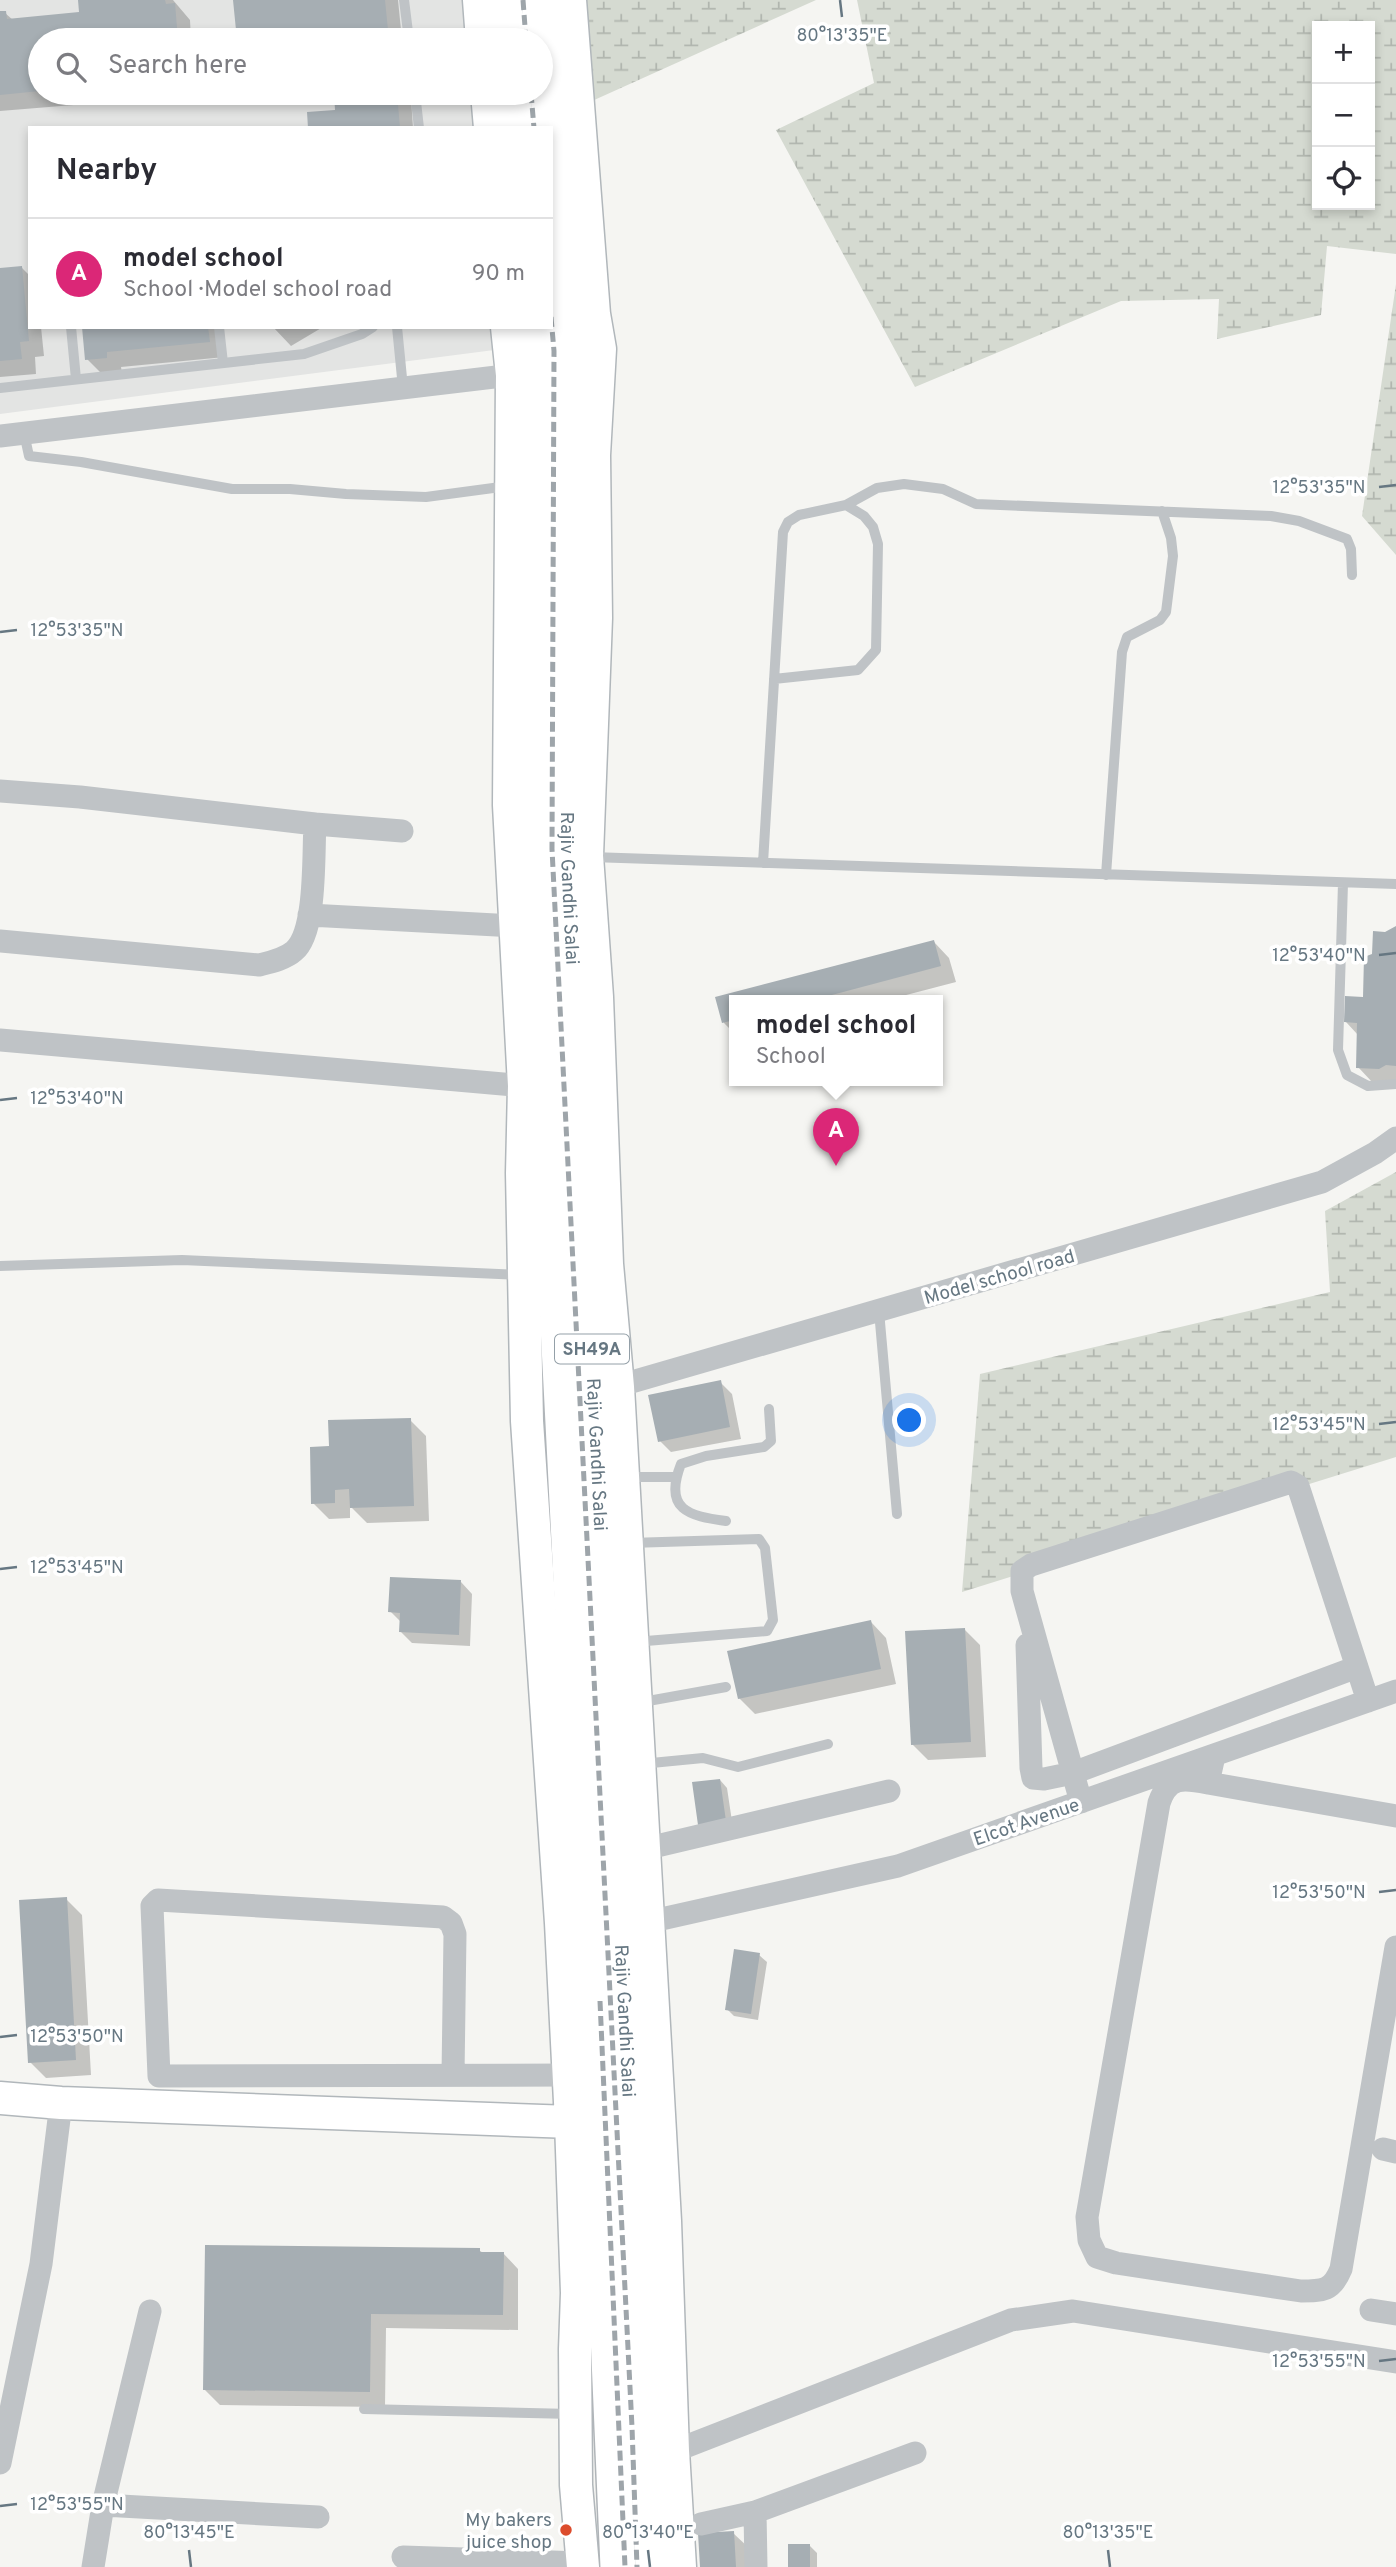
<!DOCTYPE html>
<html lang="en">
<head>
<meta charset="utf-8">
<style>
  body { margin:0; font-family:Overpass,sans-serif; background:#f7f7f7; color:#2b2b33 }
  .controls { position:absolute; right:21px; top:21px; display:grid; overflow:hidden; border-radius:0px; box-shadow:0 4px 10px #0003 }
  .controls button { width:63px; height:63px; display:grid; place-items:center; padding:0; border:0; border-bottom:2px solid #e1e1e2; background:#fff; color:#2b2b33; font:35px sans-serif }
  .you { position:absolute; left:910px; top:1421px; width:24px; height:24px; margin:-18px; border:5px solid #fff; border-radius:50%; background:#1a73e8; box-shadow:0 0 0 10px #1a73e833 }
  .badge { display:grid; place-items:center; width:46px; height:46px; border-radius:50%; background:#db2777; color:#fff; font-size:23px; font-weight:700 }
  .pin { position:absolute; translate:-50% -58px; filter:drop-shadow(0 2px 4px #0008) }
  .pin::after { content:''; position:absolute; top:37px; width:24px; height:21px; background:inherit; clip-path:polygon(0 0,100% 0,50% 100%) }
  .popup { position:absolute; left:729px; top:995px; width:214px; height:91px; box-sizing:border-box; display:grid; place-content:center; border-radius:0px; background:#fff; filter:drop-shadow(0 2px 5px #0005); font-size:23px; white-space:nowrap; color:#7c7c81 }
  .popup b { font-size:26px; color:#2b2b33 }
  .popup::after { content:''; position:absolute; left:50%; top:100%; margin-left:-14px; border:14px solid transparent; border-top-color:#fff }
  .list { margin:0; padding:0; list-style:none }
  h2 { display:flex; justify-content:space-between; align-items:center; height:91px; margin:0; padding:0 28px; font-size:30px }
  h2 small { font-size:23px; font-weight:400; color:#7c7c81 }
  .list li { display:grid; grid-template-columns:46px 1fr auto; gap:21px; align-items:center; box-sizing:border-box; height:112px; padding:0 28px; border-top:2px solid #e1e1e2 }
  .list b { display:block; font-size:26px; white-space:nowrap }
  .list p { margin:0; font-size:23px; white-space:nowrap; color:#7c7c81 }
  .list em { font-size:23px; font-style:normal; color:#7c7c81 }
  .icon { flex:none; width:38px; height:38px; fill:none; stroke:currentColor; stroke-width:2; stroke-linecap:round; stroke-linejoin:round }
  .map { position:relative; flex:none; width:1396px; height:2567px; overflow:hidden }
  .search { position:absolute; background:#fff; box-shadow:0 4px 10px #0003; left:28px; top:28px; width:525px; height:77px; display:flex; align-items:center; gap:18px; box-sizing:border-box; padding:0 24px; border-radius:38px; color:#7c7c81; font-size:26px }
  .panel { position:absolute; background:#fff; box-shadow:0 4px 10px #0003; left:28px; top:126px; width:525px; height:203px; border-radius:0px }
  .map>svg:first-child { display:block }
  .built { fill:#e3e4e3 }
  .wetland { fill:url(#wetland-marsh); fill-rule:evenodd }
  .shadow { fill:#0003 }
  .building { fill:#a6aeb3 }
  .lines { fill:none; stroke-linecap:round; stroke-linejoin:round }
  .secondary-casing { stroke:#b1b7bb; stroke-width:35 }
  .primary-casing { stroke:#b0b5b9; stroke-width:38 }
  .lane { stroke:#bfc3c6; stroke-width:10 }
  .street { stroke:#bfc3c6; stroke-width:23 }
  .secondary { stroke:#fff; stroke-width:32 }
  .primary { stroke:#fff; stroke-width:35 }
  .rail { stroke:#9ea5aa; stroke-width:5; stroke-dasharray:10 5; stroke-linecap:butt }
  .ticks { fill:none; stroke:#667782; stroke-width:2.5 }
  .poi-dot { fill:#dc4c2c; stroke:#fff; stroke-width:2.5 }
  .labels { text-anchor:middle; stroke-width:7; stroke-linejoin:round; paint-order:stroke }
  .shield { fill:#fff; stroke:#94a0a8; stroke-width:2 }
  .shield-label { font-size:18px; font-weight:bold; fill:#667782 }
  .street-label { font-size:19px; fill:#667782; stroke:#fff }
  .poi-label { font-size:19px; fill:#667782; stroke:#fff; text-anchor:end }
  .ticks-label { font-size:18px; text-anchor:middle; fill:#667782; stroke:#fff; stroke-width:7; stroke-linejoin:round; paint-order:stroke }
</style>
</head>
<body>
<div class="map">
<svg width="1396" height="2567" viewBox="0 0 1396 2567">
  <defs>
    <pattern id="wetland-marsh" width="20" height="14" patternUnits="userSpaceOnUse" patternTransform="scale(1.75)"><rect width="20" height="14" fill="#d5dad1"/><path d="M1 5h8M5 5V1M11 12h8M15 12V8" fill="none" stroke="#b1b6af"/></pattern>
  </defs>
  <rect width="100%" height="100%" fill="#f5f5f2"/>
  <path class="built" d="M0,0H469L472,40H40V93H477L481,128H30V327H500L502,349L0,414Z"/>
  <path class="wetland" d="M585,0H816L592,101Z
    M857,0H1396V254L1327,246L1321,315L1217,339L1219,299L1121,301L915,387L776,130L874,83ZM1370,26V205H1317V26Z
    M1396,284V555L1362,516Z
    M1396,1172V1457L962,1592L980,1374L1330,1292L1325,1211Z"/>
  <path class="shadow" d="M80,0H173L190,20L191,40H40V93H196V95L0,111V13H5L13,20L81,14Z
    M234,0H398L402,40H239Z
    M335,93H405L411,98L413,128H309L337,112Z
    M22,268L30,276V327H41L44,356L35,357L36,374L0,377V270Z
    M84,327H222L225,357L121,367L122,373L103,375L87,359Z
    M273,327H323L291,346Z
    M1396,928V1083H1373L1358,1067V1035L1346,1022L1365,999L1373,955L1385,934Z
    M934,942L949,958L956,982L887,1000H734V1033L724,1023L717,998Z
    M720,1382L732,1394L741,1439L671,1452L660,1441Z
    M410,1420L426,1436L429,1521L367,1523L350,1506V1518L329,1519L313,1503L331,1448Z
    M461,1582L472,1594L470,1646L412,1643L401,1632V1622L390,1611Z
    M871,1622L886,1638L896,1684L755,1714L739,1698Z
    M965,1630L980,1645L986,1757L928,1760L912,1744Z
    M720,1780L727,1788L733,1828L707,1831Z
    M66,1899L82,1915L91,2075L46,2078L30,2062Z
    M759,1955L767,1962L758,2020L734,2016L727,2009Z
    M479,2250L483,2253H503L518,2269V2330L386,2328L385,2407L220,2405L205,2390Z
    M733,2533L749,2548L750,2567H702Z
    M810,2546L817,2553V2567H790Z"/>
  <path class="building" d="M78,0H165L166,4L175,3L178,40H40V91L0,95V11H6L7,19L79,12Z
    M233,0H385L389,40H237Z
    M334,93H397L400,128H308L307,112L335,110Z
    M22,266L29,341L20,342L22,359L0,361V268Z
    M82,327H208L210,342L107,352V358L85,360Z
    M1396,926V1066L1386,1065L1379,1069L1356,1068L1357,1023L1344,1022L1345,996L1363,997L1364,957L1372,954L1373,931L1385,932Z
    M934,940L941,966L813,1000H734V1020L722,1023L715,997Z
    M721,1380L730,1427L658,1442L648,1395Z
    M411,1418L414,1506L350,1508L349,1489L335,1490V1503L311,1504L310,1447L329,1446L328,1420Z
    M390,1577L461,1580L459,1635L399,1632L400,1613L388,1612Z
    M871,1620L881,1669L738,1699L727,1651Z
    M965,1628L971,1742L911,1745L905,1631Z
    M720,1779L726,1821L698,1825L692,1782Z
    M67,1897L76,2060L28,2063L19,1900Z
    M734,1949L760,1953L751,2014L725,2010Z
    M205,2245L480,2248V2252H504L503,2315L371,2314L370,2392L203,2390Z
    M734,2531L736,2567H700L698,2533Z
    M788,2544H810V2567H788Z"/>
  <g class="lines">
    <defs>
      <path id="secondary" d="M479,0L482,40
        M570,0L594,314L600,349L594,455L596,618L587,856L597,997L607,1264L618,1387L665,2221L673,2451L680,2567
        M487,93L490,128
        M507,327L512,375L509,805L524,1086L522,1173L527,1421L561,1923L571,2122L577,2293L575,2349L576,2485L583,2567
        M0,2098L61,2103L571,2122"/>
      <g id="primary">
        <path d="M504,0L508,40"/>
        <path d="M539,0L551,128"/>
        <path d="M513,93L516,128"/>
        <path id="s1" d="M551,131L568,312V856L653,2567"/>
        <path d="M534,327L540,396L534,857L599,2126L618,2567"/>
      </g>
    </defs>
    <use href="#secondary" class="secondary-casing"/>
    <use href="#primary" class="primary-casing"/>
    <path class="lane" d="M404,0L409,40
      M415,93L419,128
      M71,327L76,379
      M219,327L223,363
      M397,327L403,388
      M0,388L304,354L362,334L373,327
      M24,433L29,456L81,462L232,489H290L346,494L426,497L508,486
      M774,679L858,670L876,650L878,544L873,527L864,516L846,505
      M591,857L1396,884
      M763,863L783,532L788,522L799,515L846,505L877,488L904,484L943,489L976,504L1271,516L1299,521L1347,539L1351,549L1352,575
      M1106,875L1122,652L1127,637L1160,620L1166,612L1173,556L1171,538L1162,511
      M1343,883L1338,1050L1347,1075L1368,1086L1396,1084
      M0,1266L182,1260L522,1275
      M879,1311L897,1514
      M626,1477H676
      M726,1521C689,1516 663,1510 681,1464L706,1456L764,1447L771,1441L769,1409
      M630,1543L759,1539L765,1548L773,1620L767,1631L634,1642
      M637,1703L726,1687
      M641,1764L703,1758L738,1767L828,1744
      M364,2409L572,2414"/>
    <path class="street" d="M0,436L512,375L525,371
      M0,791L80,797L315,824C313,853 317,932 294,951C285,959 271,962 259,965L0,941
      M315,824L402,831
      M309,915L514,926
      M0,1040L537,1087
      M604,1390L1322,1182L1375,1153L1396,1138
      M1027,1645L1031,1768L1033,1778L1044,1779L1073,1773L1357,1667
      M1214,1756L1208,1783C1183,1778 1168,1776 1159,1803L1087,2217L1089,2240L1097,2257L1116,2263L1301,2291C1323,2291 1332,2291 1341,2269L1396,1947
      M1208,1783L1396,1816
      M1081,1802L1022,1591V1571L1031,1565L1291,1482L1298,1486L1368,1701
      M644,1849L889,1791
      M648,1922L898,1866L1396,1691
      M453,2075L455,1934L451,1923L443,1917L158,1900L152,1906L159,2076L569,2075
      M1383,2149L1396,2152
      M1371,2310L1396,2314
      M659,2457L1011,2320L1073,2311L1396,2362
      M0,2463L41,2264L61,2103
      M103,2505L318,2517
      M755,2512L756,2567
      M701,2524L755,2512L915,2453
      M403,2557L582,2563
      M93,2567L103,2505L150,2311"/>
    <use href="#secondary" class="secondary"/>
    <use href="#primary" class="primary"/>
    <path class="rail" d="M523,0L526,40
      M531,93L534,128
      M551,317L554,351L552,849L632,2427L637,2567
      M600,2001L625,2567"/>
  </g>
  <path class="ticks" d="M840,0L842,17M1379,487L1396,485M0,632L17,630M1379,955L1396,953M0,1100L17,1098M1379,1424L1396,1422M0,1569L17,1567M1379,1892L1396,1890M0,2037L17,2035M1379,2361L1396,2359M0,2506L17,2504M189,2550L191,2567M648,2550L650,2567M1108,2550L1110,2567"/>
  <circle class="poi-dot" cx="566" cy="2530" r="7"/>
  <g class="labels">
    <rect class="shield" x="555" y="1334.5" width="74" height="29" rx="5"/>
    <g class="shield-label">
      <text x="592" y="1355">SH49A</text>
    </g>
    <g class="street-label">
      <text dy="7" stroke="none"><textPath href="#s1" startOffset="758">Rajiv Gandhi Salai</textPath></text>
      <text transform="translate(999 1276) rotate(-16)" y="7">Model school road</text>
      <text dy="7" stroke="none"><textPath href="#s1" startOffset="1325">Rajiv Gandhi Salai</textPath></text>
      <text transform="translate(1026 1821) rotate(-19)" y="7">Elcot Avenue</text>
      <text dy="7" stroke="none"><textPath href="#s1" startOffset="1892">Rajiv Gandhi Salai</textPath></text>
    </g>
    <g class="poi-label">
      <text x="552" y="2526">My bakers<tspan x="552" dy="22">juice shop</tspan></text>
    </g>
  </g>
  <g class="ticks-label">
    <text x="842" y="41">80°13'35"E</text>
    <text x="1319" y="493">12°53'35"N</text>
    <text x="77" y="636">12°53'35"N</text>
    <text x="1319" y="961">12°53'40"N</text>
    <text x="77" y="1104">12°53'40"N</text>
    <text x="1319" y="1430">12°53'45"N</text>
    <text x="77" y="1573">12°53'45"N</text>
    <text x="1319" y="1898">12°53'50"N</text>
    <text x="77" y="2042">12°53'50"N</text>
    <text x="1319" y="2367">12°53'55"N</text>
    <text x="77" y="2510">12°53'55"N</text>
    <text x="189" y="2538">80°13'45"E</text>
    <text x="648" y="2538">80°13'40"E</text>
    <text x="1108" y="2538">80°13'35"E</text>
  </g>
</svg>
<div class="controls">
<button>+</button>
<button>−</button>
<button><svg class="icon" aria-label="locate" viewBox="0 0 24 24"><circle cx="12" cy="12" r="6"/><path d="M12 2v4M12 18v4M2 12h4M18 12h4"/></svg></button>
</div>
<div class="you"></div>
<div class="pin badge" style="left:836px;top:1166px">A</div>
<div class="popup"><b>model school</b>School</div>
<div class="search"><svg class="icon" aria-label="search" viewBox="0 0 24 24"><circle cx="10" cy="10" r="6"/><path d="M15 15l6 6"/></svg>Search here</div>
<section class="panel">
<h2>Nearby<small></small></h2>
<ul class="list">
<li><span class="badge">A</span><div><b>model school</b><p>School · Model school road</p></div><em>90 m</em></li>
</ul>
</section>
</div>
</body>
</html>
